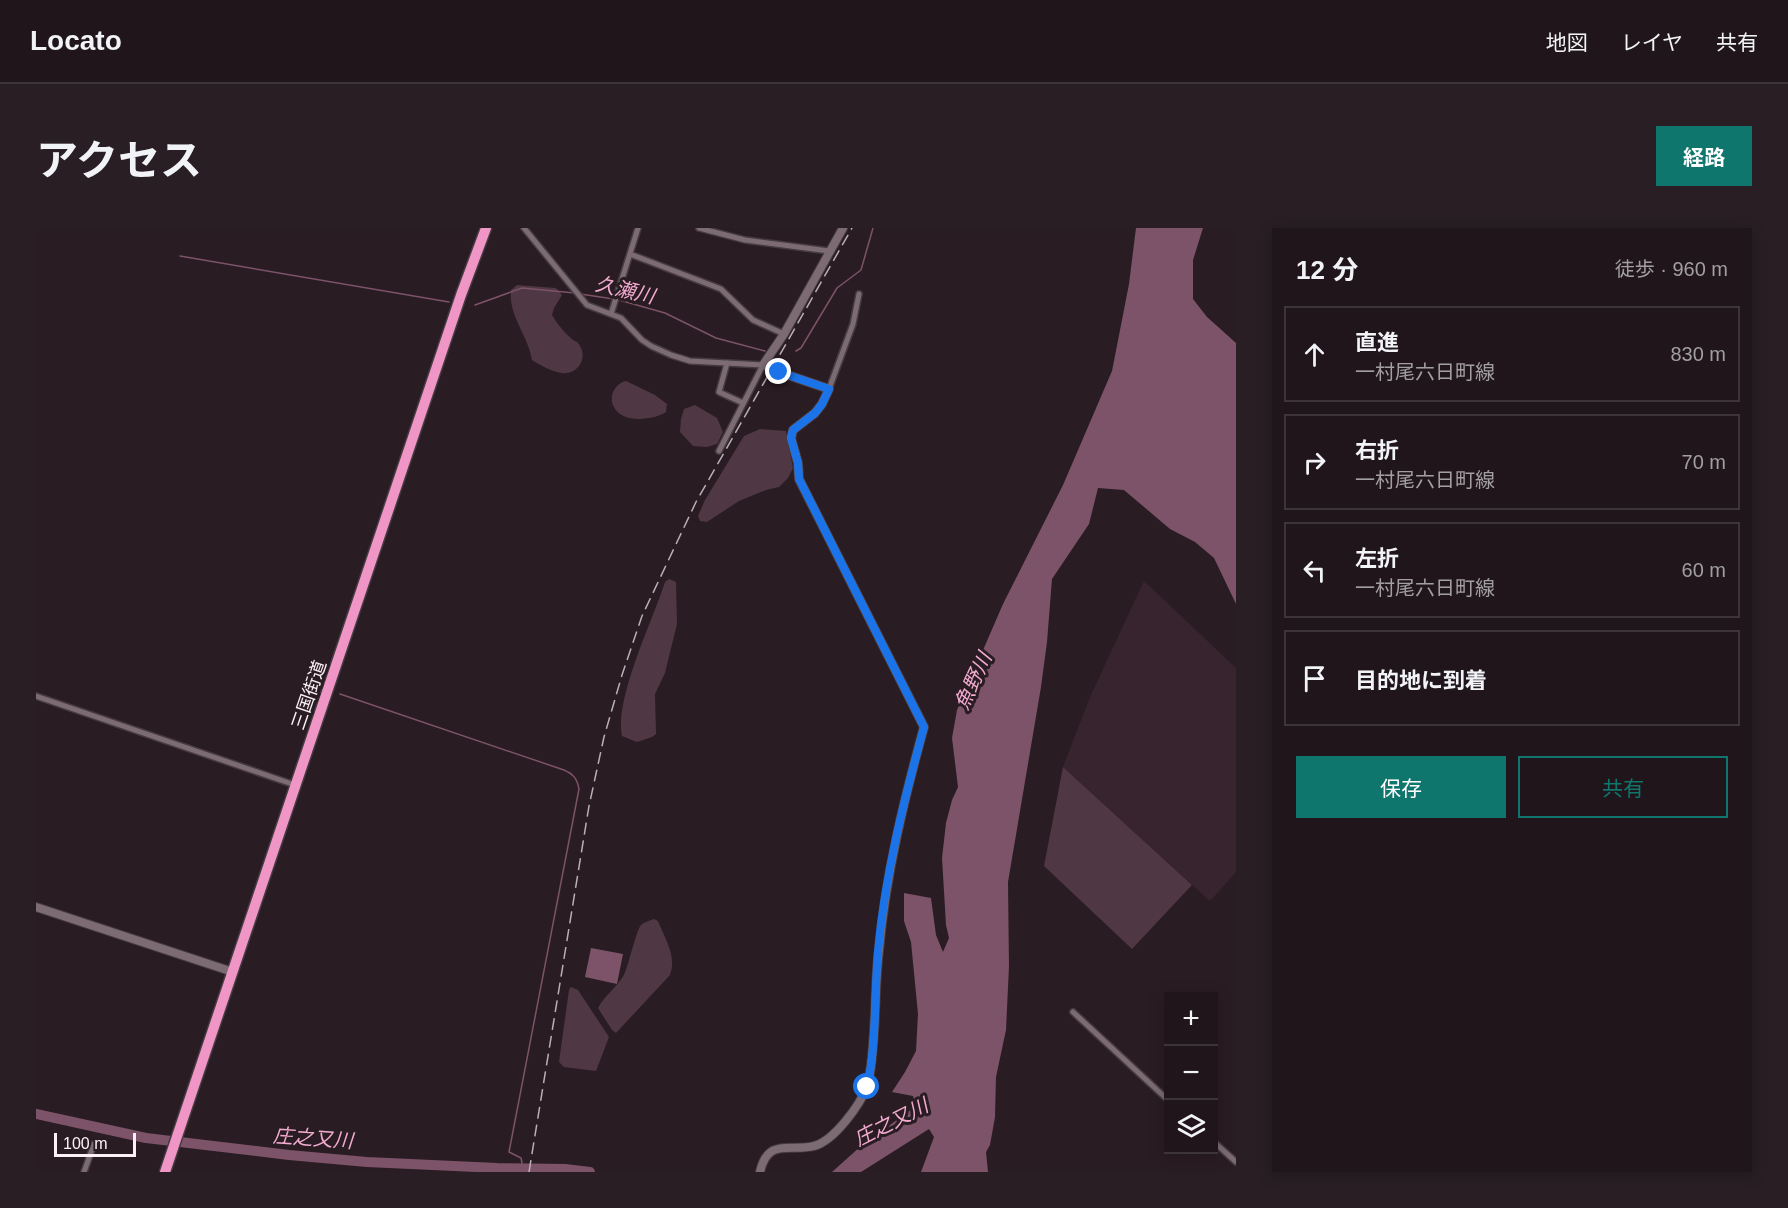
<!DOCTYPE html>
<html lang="ja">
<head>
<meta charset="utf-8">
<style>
  body { margin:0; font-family:Arial,"Noto Sans JP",sans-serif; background:#281e23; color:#f1f3f6 }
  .controls { position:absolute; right:18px; bottom:18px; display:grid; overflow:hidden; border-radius:0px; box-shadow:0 3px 15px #0003 }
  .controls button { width:54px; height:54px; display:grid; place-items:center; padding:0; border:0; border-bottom:2px solid #3d3439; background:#20151a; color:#f1f3f6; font:30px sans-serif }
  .scale { position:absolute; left:18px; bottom:15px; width:82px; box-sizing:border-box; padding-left:6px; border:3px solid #fcf2f6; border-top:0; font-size:16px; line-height:21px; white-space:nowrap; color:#fcf2f6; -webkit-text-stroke:4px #2a1c23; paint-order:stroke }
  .stop { position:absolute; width:18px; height:18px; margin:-14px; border:4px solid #1a73e8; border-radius:50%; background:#fff }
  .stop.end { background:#1a73e8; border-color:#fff; box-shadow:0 2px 6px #0008 }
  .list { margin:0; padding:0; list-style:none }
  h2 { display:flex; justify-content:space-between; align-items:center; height:78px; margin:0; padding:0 24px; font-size:26px }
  h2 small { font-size:20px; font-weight:400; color:#a29fa2 }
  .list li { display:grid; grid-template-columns:39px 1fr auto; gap:18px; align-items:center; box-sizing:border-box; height:96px; margin:0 12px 12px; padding:0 12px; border:2px solid #3d3439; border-radius:0px }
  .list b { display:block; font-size:22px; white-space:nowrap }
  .list p { margin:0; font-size:20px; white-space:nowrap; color:#a29fa2 }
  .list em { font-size:20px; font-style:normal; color:#a29fa2 }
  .actions { display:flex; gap:12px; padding:18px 24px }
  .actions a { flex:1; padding:14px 0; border:2px solid #0f766e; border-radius:0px; text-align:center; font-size:21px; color:#0f766e }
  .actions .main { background:#0f766e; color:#fff }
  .icon { flex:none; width:33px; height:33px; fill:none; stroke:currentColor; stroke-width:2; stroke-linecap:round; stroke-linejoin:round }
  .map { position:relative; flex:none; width:1200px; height:944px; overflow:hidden; border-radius:0px }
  header { display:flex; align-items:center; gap:36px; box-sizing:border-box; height:84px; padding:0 30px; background:#20151a; border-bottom:2px solid #3d3439 }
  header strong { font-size:28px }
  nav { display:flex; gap:33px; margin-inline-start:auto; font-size:21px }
  .intro { display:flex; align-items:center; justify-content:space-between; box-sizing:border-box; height:144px; padding:0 36px }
  h1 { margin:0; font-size:42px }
  .button { padding:15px 27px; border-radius:0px; background:#0f766e; color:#fff; font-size:21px; font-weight:700 }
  main { display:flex; gap:36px; padding:0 36px }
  aside { flex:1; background:#20151a; border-radius:0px; box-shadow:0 3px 15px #0003 }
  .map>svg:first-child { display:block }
  .built { fill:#38242e }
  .green { fill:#4f3743 }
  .water { fill:#7c5368 }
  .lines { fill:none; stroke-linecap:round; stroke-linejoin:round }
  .stream { stroke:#7c5368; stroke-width:1.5 }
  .river { stroke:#7c5368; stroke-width:10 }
  .street-casing { stroke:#453b40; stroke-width:8 }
  .secondary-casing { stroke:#453b40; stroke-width:10 }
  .highway-casing { stroke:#453b40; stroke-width:13 }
  .street { stroke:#7c6b73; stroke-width:5 }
  .secondary { stroke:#7c6b73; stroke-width:8 }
  .highway { stroke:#f096c6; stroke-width:10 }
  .rail { stroke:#bbb0b5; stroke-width:1.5; stroke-dasharray:12 6; stroke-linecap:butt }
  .route { stroke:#1a73e8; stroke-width:8 }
  .labels { text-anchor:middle; stroke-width:6; stroke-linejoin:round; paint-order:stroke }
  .street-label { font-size:18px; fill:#fcf2f6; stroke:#2a1c23 }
  .water-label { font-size:20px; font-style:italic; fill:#f1abcf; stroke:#2a1c23 }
</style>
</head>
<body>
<header>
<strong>Locato</strong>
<nav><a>地図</a><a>レイヤ</a><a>共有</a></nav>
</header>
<div class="intro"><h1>アクセス</h1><a class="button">経路</a></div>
<main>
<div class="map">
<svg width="1200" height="944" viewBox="0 0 1200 944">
  <rect width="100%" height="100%" fill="#2a1c23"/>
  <path class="built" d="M1108,353L1200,440V644L1174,673L1027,539L1054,469Z"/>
  <path class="green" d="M481,57L520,60L526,67L518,80L516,87C521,96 529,105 537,112C540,113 543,115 544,118C552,131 541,147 526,145C516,144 504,137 496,132C492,107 472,87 475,62Z
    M590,153L619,167L631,176L630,184C618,192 586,196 578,179C572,169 579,155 590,153Z
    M659,177L681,190L687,204L681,216L671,219L657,218L644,204L645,191L648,181Z
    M724,201L750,203L757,240L752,250L743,259L730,262L703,273L671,294L664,293L662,288L669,272L708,208Z
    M633,351L640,354L641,396L629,445L619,466L620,506L616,509L601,514L586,508C578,471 617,392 629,354Z
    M1027,539L1156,657L1096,721L1008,638Z
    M618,691L622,693C629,711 641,728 634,747L580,805L576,802L562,780C569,766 584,758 590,742C593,734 601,701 605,697C608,694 613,693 618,691Z
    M535,759L542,762L573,809L560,843L528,839L523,834L533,762Z"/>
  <path class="water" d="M1100,0H1167L1157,32V71L1171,89L1200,115V376L1178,330L1159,314L1134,301L1088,262L1062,260L1053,296L1016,351L1011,414L1005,459L972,654L973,738L970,802L960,849L959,889L954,917L950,924L952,944H885L898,909L893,901L825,944H796L825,918L880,878L877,868L856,864L869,844L880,823L882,786L875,714L868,693V665L895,670L900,707L907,724L913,710L910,697L906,630L910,595L916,572L922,559L916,510L921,482L967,376L1027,257L1076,143L1093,56Z
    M555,720L587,726L581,756L549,749Z"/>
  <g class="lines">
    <path class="stream" d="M144,28L413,74
      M544,66L578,71
      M583,72L629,85L680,110L729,123
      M439,77L486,60L539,65
      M760,123L765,120L801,60L825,42L837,0
      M304,466L528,542C537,546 541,550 543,561L473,924L485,930L487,940"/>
    <path class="river" d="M0,886L110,910L253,927L331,934L461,940L529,941L554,944"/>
    <defs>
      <path id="street" d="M488,0L551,77L585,90L606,112L615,118L635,127L654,133L727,137L683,223
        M663,0L709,12L793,23
        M594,26L685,61L717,92L748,106
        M575,86L602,0
        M691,135L683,164L707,175
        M793,161L817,96L823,66
        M0,468L259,557
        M1037,784L1132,872
        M1178,914L1200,934
        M48,944L58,916"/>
      <path id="secondary" d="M731,138L727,137L748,106L807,0
        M0,679L197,744
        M724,944C732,909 754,924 778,918C798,913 825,876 831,858C835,845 836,831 837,817C840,785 839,753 843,722C850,645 868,572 888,499L763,251L762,235L755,210L757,202L779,185L786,176L793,161L743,144"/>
      <path id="highway" d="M129,944L425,67L450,0"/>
    </defs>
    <use href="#street" class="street-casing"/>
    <use href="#secondary" class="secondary-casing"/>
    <use href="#highway" class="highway-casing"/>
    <use href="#street" class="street"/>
    <use href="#secondary" class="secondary"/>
    <use href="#highway" class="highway"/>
    <path class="rail" d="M493,944L553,578L568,509L586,447L606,388L660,274L816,0"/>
  </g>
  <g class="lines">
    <path class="route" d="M743,144L793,161L786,176L779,185L757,202L755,210L762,235L763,251L888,499C868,572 849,646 842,723C838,768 841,815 831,859"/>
  </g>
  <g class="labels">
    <g class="street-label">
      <text transform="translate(273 467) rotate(-71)" y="6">三国街道</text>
    </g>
    <g class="water-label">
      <text transform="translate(589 62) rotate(13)" y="7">久瀬川</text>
      <text transform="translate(937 453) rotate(-65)" y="7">魚野川</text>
      <text transform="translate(855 894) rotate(-27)" y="7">庄之又川</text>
      <text transform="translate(277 910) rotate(4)" y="7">庄之又川</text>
    </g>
  </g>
</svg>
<div class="controls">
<button>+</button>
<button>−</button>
<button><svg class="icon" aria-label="layers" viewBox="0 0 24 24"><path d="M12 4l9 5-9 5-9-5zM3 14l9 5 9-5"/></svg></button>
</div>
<div class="scale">100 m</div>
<div class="stop" style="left:831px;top:859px"></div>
<div class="stop end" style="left:743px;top:144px"></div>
</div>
<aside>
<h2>12 分<small>徒歩 · 960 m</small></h2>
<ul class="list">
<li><svg class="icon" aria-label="ahead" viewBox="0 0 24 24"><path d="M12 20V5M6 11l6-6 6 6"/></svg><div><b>直進</b><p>一村尾六日町線</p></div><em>830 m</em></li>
<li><svg class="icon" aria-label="right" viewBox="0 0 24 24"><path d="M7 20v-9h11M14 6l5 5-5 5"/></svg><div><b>右折</b><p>一村尾六日町線</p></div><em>70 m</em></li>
<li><svg class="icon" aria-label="left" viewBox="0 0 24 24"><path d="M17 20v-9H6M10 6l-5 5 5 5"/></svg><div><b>左折</b><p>一村尾六日町線</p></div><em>60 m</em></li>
<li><svg class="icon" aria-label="arrive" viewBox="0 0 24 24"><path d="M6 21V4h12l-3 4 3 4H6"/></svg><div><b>目的地に到着</b></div></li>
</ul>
<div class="actions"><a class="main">保存</a><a>共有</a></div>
</aside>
</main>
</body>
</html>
